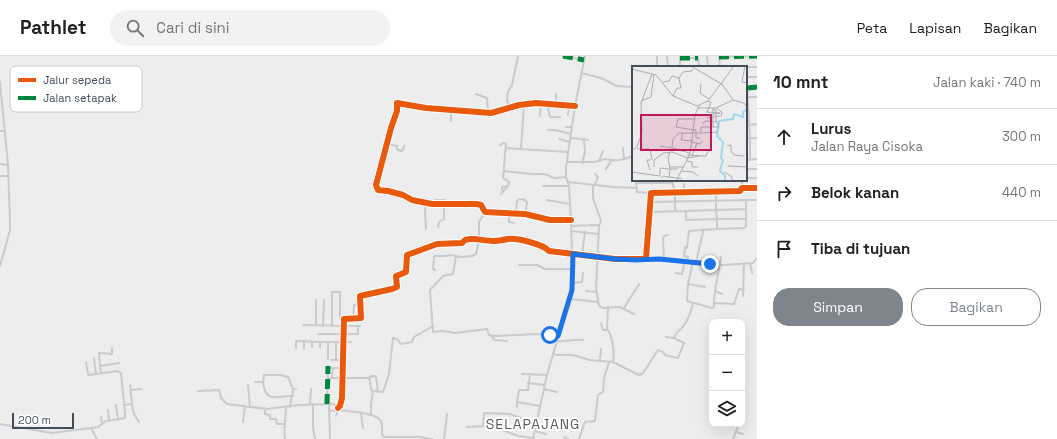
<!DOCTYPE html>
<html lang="id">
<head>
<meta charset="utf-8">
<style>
  body { margin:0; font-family:"Space Grotesk",sans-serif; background:#f2f2f2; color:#202124 }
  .controls { position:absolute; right:12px; bottom:12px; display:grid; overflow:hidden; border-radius:8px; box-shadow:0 4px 16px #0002 }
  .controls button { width:36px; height:36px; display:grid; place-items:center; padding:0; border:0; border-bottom:1px solid #e0e0e0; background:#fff; color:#202124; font:20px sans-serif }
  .scale { position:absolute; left:12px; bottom:10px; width:62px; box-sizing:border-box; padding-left:4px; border:2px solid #434d5a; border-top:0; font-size:11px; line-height:14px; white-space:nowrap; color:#434d5a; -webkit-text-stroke:3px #fff; paint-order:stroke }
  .stop { position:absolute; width:12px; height:12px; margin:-9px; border:3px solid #1a73e8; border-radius:50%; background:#fff }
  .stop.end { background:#1a73e8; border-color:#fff; box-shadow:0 1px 4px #0008 }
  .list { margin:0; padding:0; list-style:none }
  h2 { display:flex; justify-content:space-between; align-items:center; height:52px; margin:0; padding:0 16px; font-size:17px }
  h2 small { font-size:13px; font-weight:400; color:#757577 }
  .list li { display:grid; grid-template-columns:26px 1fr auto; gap:12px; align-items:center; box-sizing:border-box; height:56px; padding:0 16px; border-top:1px solid #e0e0e0 }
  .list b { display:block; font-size:15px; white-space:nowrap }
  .list p { margin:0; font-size:13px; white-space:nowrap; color:#757577 }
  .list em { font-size:13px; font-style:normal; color:#757577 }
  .actions { display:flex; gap:8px; padding:12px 16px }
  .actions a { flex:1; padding:9px 0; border:1px solid #7f858d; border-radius:16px; text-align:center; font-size:14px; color:#7f858d }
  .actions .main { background:#7f858d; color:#fff }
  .icon { flex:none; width:22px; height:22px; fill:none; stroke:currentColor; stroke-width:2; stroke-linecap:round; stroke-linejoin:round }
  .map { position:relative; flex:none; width:757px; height:383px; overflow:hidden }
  header { display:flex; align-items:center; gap:24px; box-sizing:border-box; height:56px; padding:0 20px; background:#fff; border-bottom:1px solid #e0e0e0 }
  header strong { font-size:19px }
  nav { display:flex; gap:22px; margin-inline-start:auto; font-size:14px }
  .search { width:280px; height:36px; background:#f2f2f2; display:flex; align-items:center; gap:10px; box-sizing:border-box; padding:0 14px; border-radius:22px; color:#757577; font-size:15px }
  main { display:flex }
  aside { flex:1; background:#fff }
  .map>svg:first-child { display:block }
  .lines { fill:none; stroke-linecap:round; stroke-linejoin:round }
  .minor { stroke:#c9cbce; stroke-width:2 }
  .quiet { stroke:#00873e; stroke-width:5; stroke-dasharray:10 5; stroke-linecap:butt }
  .cycleway-casing { stroke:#fff; stroke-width:8 }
  .cycleway { stroke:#e8590c; stroke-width:6 }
  .route { stroke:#1a73e8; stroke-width:5 }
  .labels { text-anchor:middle; stroke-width:4; stroke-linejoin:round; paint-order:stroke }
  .quarter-label { font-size:14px; letter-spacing:1px; fill:#585b61; stroke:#fff }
  .inset-river { fill:none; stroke:#a1d8f0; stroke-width:2 }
  .inset-road { fill:none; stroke:#aaadb2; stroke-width:1 }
  .view { fill:#c2185b; fill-opacity:0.15; stroke:#c2185b; stroke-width:2 }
  .inset-edge { fill:none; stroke:#434d5a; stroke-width:2 }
  .key { fill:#fff; stroke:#c7cace; stroke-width:1 }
  .key-label { font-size:11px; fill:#434d5a }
</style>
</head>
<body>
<header>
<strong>Pathlet</strong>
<div class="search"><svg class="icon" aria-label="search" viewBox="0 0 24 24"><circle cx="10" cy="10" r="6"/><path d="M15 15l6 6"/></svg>Cari di sini</div>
<nav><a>Peta</a><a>Lapisan</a><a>Bagikan</a></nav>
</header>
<main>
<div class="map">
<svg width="757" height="383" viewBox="0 0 757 383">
  <rect width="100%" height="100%" fill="#eeeded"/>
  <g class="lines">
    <path class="minor" d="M563,0L584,4
      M657,0V11
      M667,0L668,11
      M680,0V11
      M698,0L699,11
      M707,0L708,11
      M719,1L757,0
      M719,1L720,11
      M680,2H698
      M746,11L750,82V104
      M746,11H757
      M581,17L601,22L617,30L632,31
      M747,21H757
      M0,26L8,109L10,166V174L0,210
      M746,32L757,31
      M476,38L487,42L488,56
      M748,41H757
      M549,48L548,52L550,61H560
      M556,48V38
      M510,51L507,44L508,36L512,29L518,0
      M568,59L569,50
      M540,60L541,47
      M451,65V54
      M749,69L757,68
      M566,71H572
      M548,74H555L571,78
      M0,75H5
      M571,82L588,84
      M746,82H757
      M559,83L570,86
      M387,88L397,90V93L401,95L403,94L404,90
      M500,89L504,87L506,88L503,122L509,126L508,130L501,138
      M506,92L568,96
      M623,92L624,103
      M521,93L524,48
      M746,104L757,103
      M599,105L603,95
      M567,106H595L604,103C618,105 619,105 633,100
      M582,107L585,96L584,83
      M0,108L8,109
      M606,113L611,105
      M746,113H757
      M504,115L532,118H545L554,122L566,121
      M0,120H8
      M746,122H757
      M636,124L637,136L651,137
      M672,124L675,137V155
      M742,124V132
      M568,126L613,131L637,132
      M636,127H673
      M593,129V142L601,165L599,170
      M595,129L598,121L595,118
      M543,130H569
      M502,134V131L508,130
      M716,135V154L746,153
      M684,137V128
      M435,144H439V149
      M439,144H445
      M547,144L570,148
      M650,146L746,144
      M426,147L425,156L426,173
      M686,155L716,154L717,163H746
      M516,156L517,145C519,142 525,143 527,146L525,158
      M650,156L686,155V164L717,163V173L744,172L746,170V144H757
      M509,157V166L514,167
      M571,164H550L525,158L485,156L481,149L477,148H432L412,144L403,139L388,135L378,134L376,129L391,72L397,55V47L426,52L491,57L519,49L536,47L575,50
      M571,170L598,169L599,170L596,232L599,250L603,252L620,251L634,258
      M438,171L439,166L444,163V149
      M572,175L598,178
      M582,198L585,176
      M456,200L453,218L443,220L430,234L433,276L443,275L455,277L487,273L489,279L496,280L538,278L558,280
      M646,203L677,204L723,209L753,207L757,202
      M664,203L663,184L664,180L668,179
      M687,206L688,201L684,200L685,191L687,192L689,175L717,173
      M696,206L703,176L702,173
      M750,207L752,217
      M519,209H537L545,213H573
      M435,214L433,213L434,200H445L450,199L462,201L472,200L476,198L479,185V166L485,156
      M676,217L682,218L685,205
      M573,227L582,226L583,217
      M688,228L693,206
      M705,231L688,228L687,245L712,252L714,251C713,236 719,217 721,201
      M586,235L597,236
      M715,235L722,238
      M743,240L744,208
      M570,243L598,246
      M714,247L734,248L739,233L744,234
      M608,251L607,273C612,278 615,297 613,306
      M624,253C628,244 634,237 639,228
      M353,262L354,249H361
      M601,267L603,274H607
      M303,269L360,270
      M316,269V244
      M323,270L324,244
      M332,270V236H340V261H344V263
      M318,278H358V270
      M492,280L494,284L507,285
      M666,281L674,282C676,277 677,276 681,273C688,266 691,256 693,247
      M556,285C565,286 574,283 583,284
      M312,291V286
      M320,291V286H351
      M296,292V285L320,286
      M304,293V285
      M553,297L556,299H573L590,304L613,306L639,319L643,317L658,294L663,296L665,299L678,302L684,287L674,282
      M94,302L96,318
      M328,303V286
      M331,304H343
      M336,304V286
      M600,305L601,293
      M86,306L88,318L89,319L117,315L121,317L125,357V362L106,365L98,371L91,372
      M100,310L99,297L112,298V292
      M331,312H343
      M101,317L100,310L119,307
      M522,318L547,319
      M332,321L333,312
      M328,322H368L372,320H376L378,336
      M368,322L370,324L371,334L373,335
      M255,326H263L264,319H281L288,321L293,333
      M263,326C266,349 277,339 293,340
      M528,327L545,329
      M248,329L250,351
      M544,333L557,336
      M131,334L141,333
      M198,335L219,334L221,342L227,348L267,353L298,349L333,348L336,350L340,354C350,356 374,356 380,364C383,367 382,374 382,379L384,381H419L432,383
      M517,346L519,334H528L530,318
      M132,348L134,358L139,366
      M310,348L311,333
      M313,348V371L315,383
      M327,348L328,310
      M329,348L330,383
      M116,349L118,364
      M124,349L132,348L130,329
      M290,351C290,345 293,340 293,333H296
      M517,351V346L540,350
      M265,352V358L270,359V363H276L277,368H284
      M338,352L340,350L342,342L344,263L361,262L360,240L392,233L397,231L396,220L406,216L407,199L437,188L462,187L465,184C474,181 483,185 493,185C498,185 503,184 508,183C517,182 543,188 549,195L615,203H646L651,137L740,135L742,132H757
      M108,354L109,364
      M329,355L340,354
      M361,358L363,372
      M371,358V348L373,335L383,336L389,318L393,282L397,283L401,288L412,286L414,281L433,270
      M336,360L338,355
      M101,361L102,368
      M501,362L505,375L518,380L534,382
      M243,366L245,350
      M0,368L52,377L91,372L97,383
      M483,370L484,357L510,358L526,364L537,365
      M467,371L484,370L505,375
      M535,375L546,378
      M736,376L743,378
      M564,381L568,383
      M285,383C283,371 286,363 286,351
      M444,383L447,358
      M533,383L547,319L573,230L571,164L569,130L566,121V111L575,50L585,0
      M579,383L585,366L595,365L598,339L603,336L604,322L609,306
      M733,383L738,371"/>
    <path class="quiet" d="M563,0L584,4
      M719,1L757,0
      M680,2H698
      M748,32L757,31
      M327,348L328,310"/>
    <defs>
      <path id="cycleway" d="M571,164H550L525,158L485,156L481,149L477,148H432L412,144L403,139L388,135L378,134L376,129L391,72L397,55V47L426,52L491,57L519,49L536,47L575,50
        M338,352L340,350L342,342L344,263L361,262L360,240L392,233L397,231L396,220L406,216L407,199L437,188L462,187L465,184C474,181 483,185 493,185C498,185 503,184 508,183C517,182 543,188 549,195L615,203H646L651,137L740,135L742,132H757"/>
    </defs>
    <use href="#cycleway" class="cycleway-casing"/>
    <use href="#cycleway" class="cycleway"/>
  </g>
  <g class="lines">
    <path class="route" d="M550,279L558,280L572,234L573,198L615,203L636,204L659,203L710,208"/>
  </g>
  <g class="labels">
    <g class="quarter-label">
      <text x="533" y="373">SELAPAJANG</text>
    </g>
  </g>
  <g transform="translate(632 10)">
    <rect width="115" height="115" fill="#eeeded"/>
    <path class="inset-river" d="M93,115V110L88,105L91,94L89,92L91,76L85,70L87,55L101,53L102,48L111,51V46L115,43"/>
    <path class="inset-road" d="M59,0L91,19M113,0L110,16L115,17M0,3L24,9L41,30L65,40L76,35L102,0M47,12L51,6L60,5L61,3M31,16L37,15L40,10L47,12L49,22H45L41,30M69,18L68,27L77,33M90,18L101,34M9,35L19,31L22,8M66,42H84L101,34L112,37L115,41M84,42L90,46L89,51M81,44H84V56M74,46L88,47L81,48M75,46L79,36L76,35M75,52L88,50M71,58L73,55L85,56L87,61H81M62,64L44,61L46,53H62M62,64H64V72H68M51,67L49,74L61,75M69,67L86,66M60,76L68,78L71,75M28,80L51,84M95,80L99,79V85L102,89L112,90M40,81L41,73L47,67H69V61H81V42M5,83H18L20,94M0,84L5,81L10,66L9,37L20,8M46,84L58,87M55,89L74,90L77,83M60,90L65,77M56,92L68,90M55,95L60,96V101H66M96,100L115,101M22,101V94L31,87L40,86L56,92M38,101H52M38,103L36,91L38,86M18,104L15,94H19M50,105L61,106L66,110M0,106L28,110V102L37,103M92,106L99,110L101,115M29,112L31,110L50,113M37,112L38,103H46M44,115L58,88L63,49L67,40"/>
    <path class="view" d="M9,49H79V84H9Z"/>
    <rect width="115" height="115" class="inset-edge"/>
  </g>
  <rect x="10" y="10" width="132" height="46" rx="6" class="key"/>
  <rect x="18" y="22" width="18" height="4" fill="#e8590c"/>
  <rect x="18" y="40" width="18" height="4" fill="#00873e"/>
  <g class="key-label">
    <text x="43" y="28">Jalur sepeda</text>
    <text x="43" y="46">Jalan setapak</text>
  </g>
</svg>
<div class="controls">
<button>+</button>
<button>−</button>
<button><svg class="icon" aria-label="layers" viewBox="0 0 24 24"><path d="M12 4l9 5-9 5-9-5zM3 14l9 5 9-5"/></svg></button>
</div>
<div class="scale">200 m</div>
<div class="stop" style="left:550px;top:279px"></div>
<div class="stop end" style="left:710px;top:208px"></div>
</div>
<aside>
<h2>10 mnt<small>Jalan kaki · 740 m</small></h2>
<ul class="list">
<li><svg class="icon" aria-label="ahead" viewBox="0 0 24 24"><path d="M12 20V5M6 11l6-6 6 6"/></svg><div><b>Lurus</b><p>Jalan Raya Cisoka</p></div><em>300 m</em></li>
<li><svg class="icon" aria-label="right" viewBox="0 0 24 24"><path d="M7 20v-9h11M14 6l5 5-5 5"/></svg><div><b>Belok kanan</b></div><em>440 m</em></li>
<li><svg class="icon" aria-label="arrive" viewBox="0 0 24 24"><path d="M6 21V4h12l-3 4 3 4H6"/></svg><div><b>Tiba di tujuan</b></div></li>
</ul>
<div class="actions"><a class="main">Simpan</a><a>Bagikan</a></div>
</aside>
</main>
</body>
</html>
